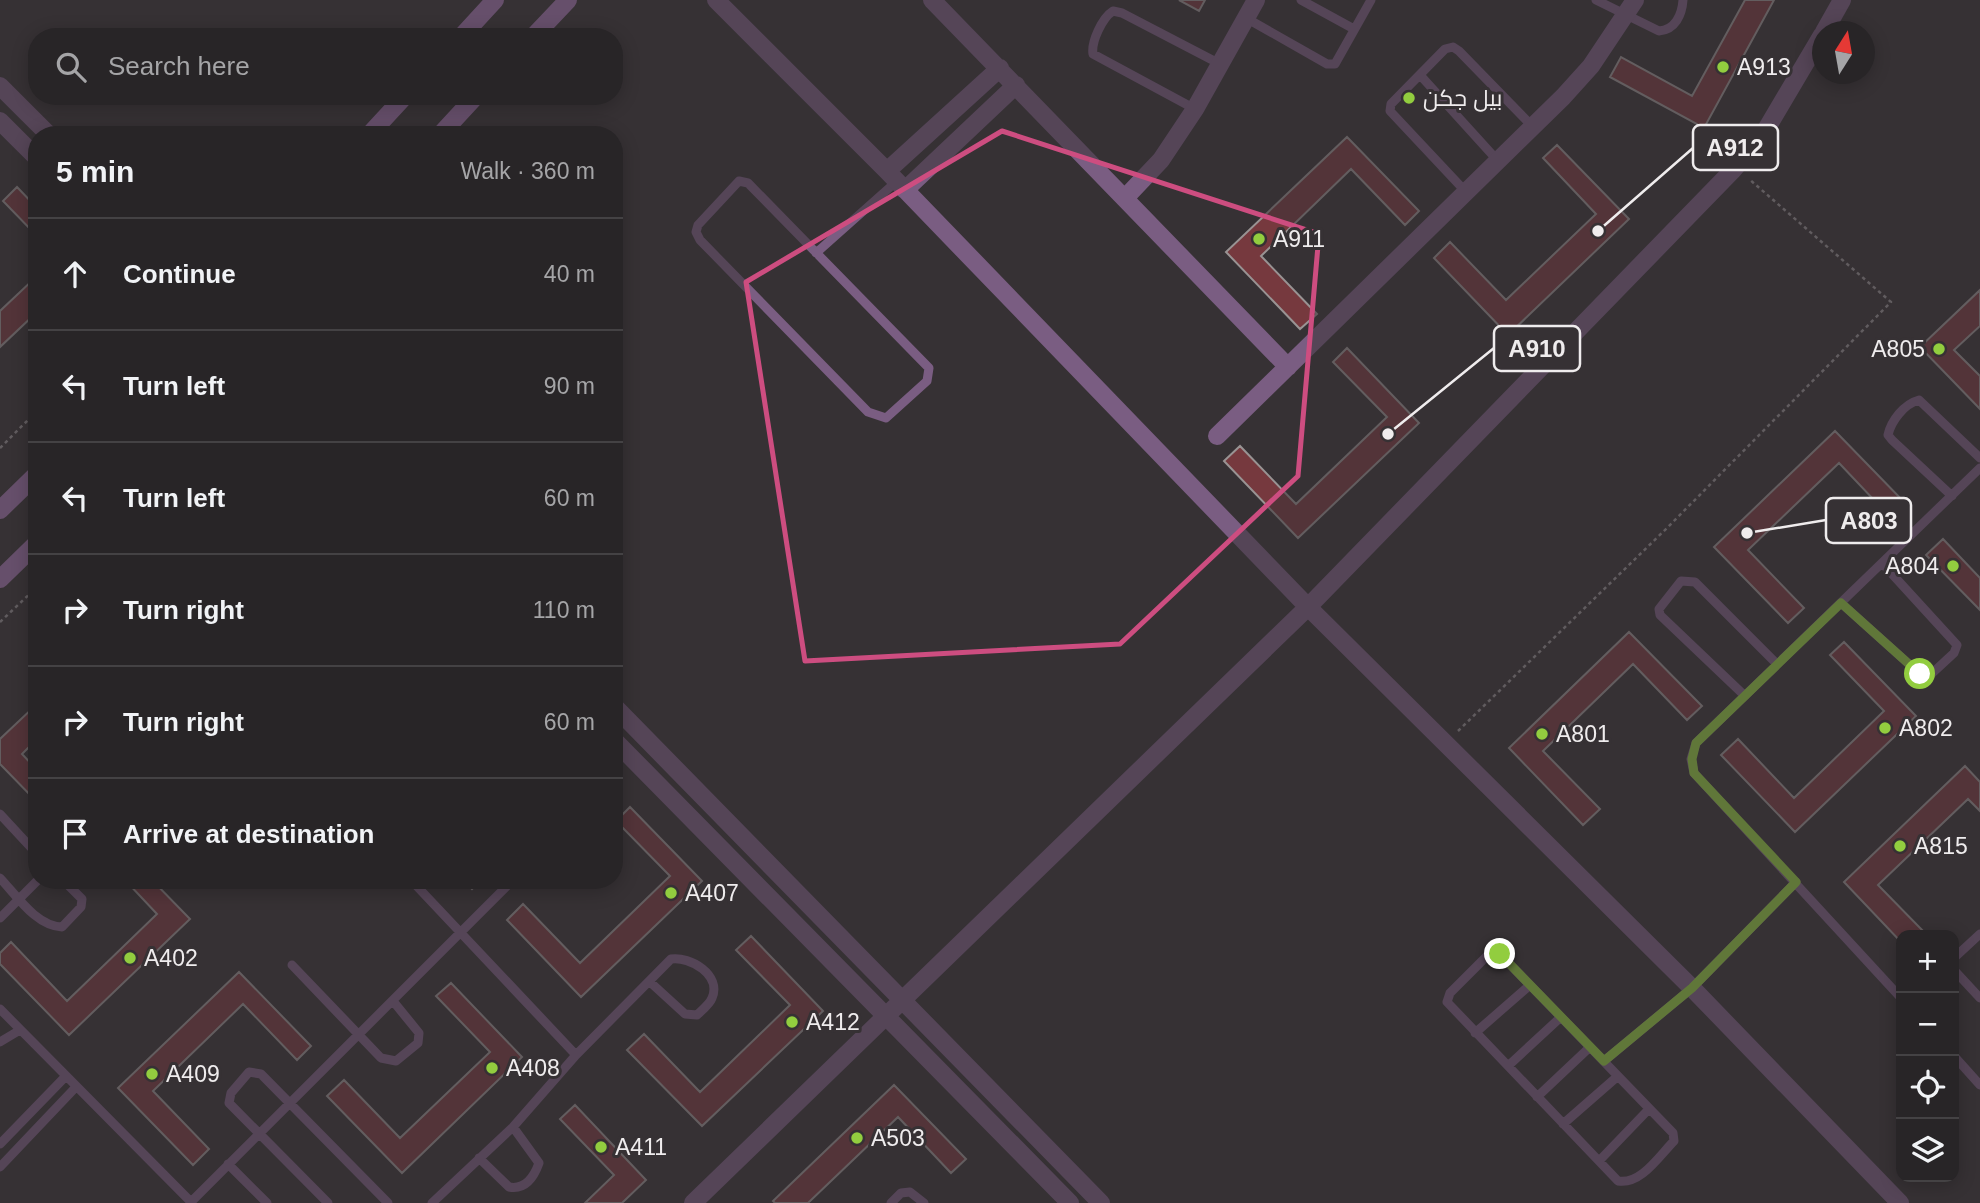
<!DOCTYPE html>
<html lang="en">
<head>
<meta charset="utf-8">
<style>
  body { margin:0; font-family:Helvetica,Cairo,sans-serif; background:#302d2f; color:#f1f3f6 }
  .controls { position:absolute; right:21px; bottom:21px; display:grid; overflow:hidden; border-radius:14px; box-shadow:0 4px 18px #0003 }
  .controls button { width:63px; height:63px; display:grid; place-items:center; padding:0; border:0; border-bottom:2px solid #444244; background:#282527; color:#f1f3f6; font:35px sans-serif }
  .compass { position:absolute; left:1812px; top:21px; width:63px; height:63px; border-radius:50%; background:#282527; box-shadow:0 4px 18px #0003; rotate:11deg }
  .stop { position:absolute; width:21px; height:21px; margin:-16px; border:5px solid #92cd3f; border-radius:50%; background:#fff }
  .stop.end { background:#92cd3f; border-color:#fff; box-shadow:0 2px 7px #0008 }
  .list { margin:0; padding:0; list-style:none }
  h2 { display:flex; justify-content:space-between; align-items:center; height:91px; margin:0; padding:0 28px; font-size:30px }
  h2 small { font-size:23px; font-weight:400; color:#a5a5a7 }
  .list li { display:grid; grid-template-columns:46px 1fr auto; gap:21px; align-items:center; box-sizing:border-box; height:112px; padding:0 28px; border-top:2px solid #444244 }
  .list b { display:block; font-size:26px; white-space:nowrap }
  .list em { font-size:23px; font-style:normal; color:#a5a5a7 }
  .icon { flex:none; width:38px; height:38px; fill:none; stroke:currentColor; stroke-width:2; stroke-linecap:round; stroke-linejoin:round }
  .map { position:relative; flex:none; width:1980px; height:1203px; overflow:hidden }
  .search { position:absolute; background:#282527; box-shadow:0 4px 18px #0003; left:28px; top:28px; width:595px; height:77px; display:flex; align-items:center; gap:18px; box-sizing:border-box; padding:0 24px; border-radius:28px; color:#a5a5a7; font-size:26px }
  .panel { position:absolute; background:#282527; box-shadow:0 4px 18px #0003; left:28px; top:126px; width:595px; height:763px; border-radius:28px }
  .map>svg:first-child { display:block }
  .building { fill:#76393e; stroke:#999393; stroke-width:2 }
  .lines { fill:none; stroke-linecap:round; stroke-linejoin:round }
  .path { stroke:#949092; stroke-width:2.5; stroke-dasharray:3.5 3.5; stroke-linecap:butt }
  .lane { stroke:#7a5d82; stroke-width:9 }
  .street { stroke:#7a5d82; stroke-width:18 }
  .secondary { stroke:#a174ad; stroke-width:18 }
  .route { stroke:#92cd3f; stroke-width:9 }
  .marked { fill:none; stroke:#cd4d80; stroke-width:5; stroke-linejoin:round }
  .poi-dot { fill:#92cd3f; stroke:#363134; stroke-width:2.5 }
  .labels { text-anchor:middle; stroke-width:6; stroke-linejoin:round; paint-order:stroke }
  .poi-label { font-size:23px; fill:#efeced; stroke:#363134; text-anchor:start }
  .leader { fill:none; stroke:#efeced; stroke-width:2.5 }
  .callout-dot { fill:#efeced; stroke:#363134; stroke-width:2.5 }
  .callout { fill:#363134; stroke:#efeced; stroke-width:2.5 }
  .callout-label { font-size:24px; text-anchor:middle; font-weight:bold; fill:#efeced }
</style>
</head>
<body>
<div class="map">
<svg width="1980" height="1203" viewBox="0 0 1980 1203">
  <rect width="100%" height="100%" fill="#363134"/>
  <path class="building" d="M1179,0H1205L1199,11Z
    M1745,0H1774L1704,128L1610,77L1621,57L1692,96Z
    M1347,137L1419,211L1405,225L1351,169L1261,256L1317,314L1300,329L1226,252Z
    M1557,145L1629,219L1508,335L1434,258L1450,242L1506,300L1596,214L1543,158Z
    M17,187L37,208V236L3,201Z
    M37,276V312L0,347V311Z
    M1980,290V326L1954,350L1980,376V409L1920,347Z
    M1347,348L1419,423L1298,538L1224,461L1240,446L1296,504L1387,417L1333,362Z
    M1835,431L1907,505L1892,519L1839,463L1748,550L1804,608L1788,623L1714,547Z
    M1943,539L1980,578V610L1926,555Z
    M1629,632L1702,706L1687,720L1633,664L1543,751L1600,809L1583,825L1509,748Z
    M1844,642L1916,716L1795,832L1721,755L1738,739L1794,798L1884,711L1830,655Z
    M37,704V739L22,754L37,770V802L0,764V739Z
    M1965,766L1980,782V811L1968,799L1878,885L1927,935H1901V942L1844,882Z
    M630,807L702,881L581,997L507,920L523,904L580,963L670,876L616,821Z
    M125,880H152L190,919L69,1035L0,964V953L11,942L67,1001L157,914Z
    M463,880H481L472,889Z
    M751,936L823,1011L702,1126L627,1050L644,1034L700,1092L790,1005L736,950Z
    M239,972L311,1046L297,1060L243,1004L153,1091L209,1149L193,1165L118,1088Z
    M451,983L522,1057L402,1173L327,1096L344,1080L400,1138L490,1052L436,996Z
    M894,1085L966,1159L951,1173L898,1117L808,1203H775L773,1201Z
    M575,1105L646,1180L622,1203H585L614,1175L560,1119Z"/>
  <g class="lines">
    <path class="path" d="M0,448L37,411
      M0,622L37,587
      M1458,731L1667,528L1891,302L1749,179"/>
    <path class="lane" d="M1301,0L1354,29
      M1596,0L1659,31C1675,30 1682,15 1683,0
      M1246,18L1327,64H1335L1371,0
      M1420,75L1498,161
      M1195,109L1093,54C1091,42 1102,18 1113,11L1122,13L1220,64
      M739,181L748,183L929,368L927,381L886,418L868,412L700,240L696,232L698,225Z
      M1466,192L1390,111L1391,104L1445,49L1453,47L1459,51L1533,127
      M816,253L897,181
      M1952,496L1892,440L1888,435C1891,421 1904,404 1919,400L1980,458
      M1841,603L1920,674L1927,678L1954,653L1957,645L1882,563
      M1745,696L1660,615L1659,609L1681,581L1695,582L1777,664
      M0,814L37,854
      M0,878C17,896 36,926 62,927L81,907L82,899L63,880
      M411,880L576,1055
      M562,880H576
      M0,918L38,880
      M1490,953L1500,954L1673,1133L1674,1141C1659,1156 1641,1185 1618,1181L1447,1002L1450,993Z
      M1954,958L1980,934
      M292,965L381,1058L396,1061L418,1043L419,1033L393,1001
      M1954,970L1980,998
      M1901,998L1694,773L1691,759L1696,743L1980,468
      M0,1009L192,1203
      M1475,1033L1530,985
      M0,1042L20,1030
      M1954,1056L1980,1085
      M1604,1061L1692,988L1796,882
      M1508,1066L1561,1017
      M1537,1097L1590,1047
      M1563,1124L1618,1076
      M0,1144L65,1077
      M479,1158L509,1187C525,1190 534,1177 539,1163L513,1127
      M1599,1161L1649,1109
      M228,1164L267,1203
      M0,1167L75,1088
      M191,1202L513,880
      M328,1203L229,1103L231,1093L249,1072L261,1074L388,1203
      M432,1203L513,1127L576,1055L671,959C690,956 722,975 712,998C710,1004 701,1011 697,1015L685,1014L650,982
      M891,1203L901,1193L910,1192L924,1203"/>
    <path class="street" d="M716,0L887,171L1308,607L1692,988L1900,1203
      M932,0L1288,367
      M1824,32L1842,0
      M0,86L49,135
      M0,121L37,158
      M887,171L1000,68
      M905,190L1016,85
      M1125,198L1161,160L1195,109L1256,0
      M1217,436L1563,97L1591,66L1635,0
      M614,706L1101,1203
      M614,740L1070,1203
      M693,1203L1308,607L1733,170L1764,133L1822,35"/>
    <path class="secondary" d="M461,37L495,0
      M533,37L568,0
      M369,135L405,96
      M440,135L476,96
      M0,510L37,474
      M0,579L37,543"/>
  </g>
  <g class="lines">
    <path class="route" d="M1500,954L1604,1061L1692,988L1796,882L1694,773L1692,759L1696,743L1841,603L1920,674"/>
  </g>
  <path d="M0 0H1980V1203H0ZM1002,131L1319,234L1298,476L1120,644L805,661L746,282Z" fill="#363134" fill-opacity=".55" fill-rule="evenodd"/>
  <path class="marked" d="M1002,131L1319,234L1298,476L1120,644L805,661L746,282Z"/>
  <g class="poi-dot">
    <circle cx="1723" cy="67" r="7"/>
    <circle cx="1409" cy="98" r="7"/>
    <circle cx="1259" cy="239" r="7"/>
    <circle cx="1939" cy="349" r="7"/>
    <circle cx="1953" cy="566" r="7"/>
    <circle cx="1885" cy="728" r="7"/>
    <circle cx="1542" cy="734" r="7"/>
    <circle cx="1900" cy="846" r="7"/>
    <circle cx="671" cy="893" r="7"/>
    <circle cx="130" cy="958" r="7"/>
    <circle cx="792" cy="1022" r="7"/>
    <circle cx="492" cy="1068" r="7"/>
    <circle cx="152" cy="1074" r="7"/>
    <circle cx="857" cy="1138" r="7"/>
    <circle cx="601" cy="1147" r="7"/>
  </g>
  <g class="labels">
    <g class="poi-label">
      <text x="1737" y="75">A913</text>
      <text x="1423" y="106">بيل جكن</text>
      <text x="1273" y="247">A911</text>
      <text x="1925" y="357" text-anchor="end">A805</text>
      <text x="1939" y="574" text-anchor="end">A804</text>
      <text x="1899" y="736">A802</text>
      <text x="1556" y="742">A801</text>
      <text x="1914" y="854">A815</text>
      <text x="685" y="901">A407</text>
      <text x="144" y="966">A402</text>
      <text x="806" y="1030">A412</text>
      <text x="506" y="1076">A408</text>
      <text x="166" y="1082">A409</text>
      <text x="871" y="1146">A503</text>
      <text x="615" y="1155">A411</text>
    </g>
  </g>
  <path class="leader" d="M1598 231L1693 148M1388 434L1494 348M1747 533L1826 520"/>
  <g class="callout-dot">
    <circle cx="1598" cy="231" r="7"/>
    <circle cx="1388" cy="434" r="7"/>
    <circle cx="1747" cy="533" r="7"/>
  </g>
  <g class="callout">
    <rect x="1693" y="125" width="85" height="45" rx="7"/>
    <rect x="1494" y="326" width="86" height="45" rx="7"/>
    <rect x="1826" y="498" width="85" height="45" rx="7"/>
  </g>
  <g class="callout-label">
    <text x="1735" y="156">A912</text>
    <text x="1537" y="357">A910</text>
    <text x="1869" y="529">A803</text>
  </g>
</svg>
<div class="controls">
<button>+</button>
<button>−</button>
<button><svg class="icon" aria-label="locate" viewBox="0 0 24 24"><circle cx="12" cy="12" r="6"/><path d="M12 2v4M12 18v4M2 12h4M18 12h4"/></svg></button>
<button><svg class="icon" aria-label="layers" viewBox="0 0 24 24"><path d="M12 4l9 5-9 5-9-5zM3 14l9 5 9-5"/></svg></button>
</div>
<svg class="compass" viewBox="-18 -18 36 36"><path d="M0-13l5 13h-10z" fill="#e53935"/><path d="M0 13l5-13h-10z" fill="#a5a5a7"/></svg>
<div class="stop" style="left:1920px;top:674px"></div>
<div class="stop end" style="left:1500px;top:954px"></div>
<div class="search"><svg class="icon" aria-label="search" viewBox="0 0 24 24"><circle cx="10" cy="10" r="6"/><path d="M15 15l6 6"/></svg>Search here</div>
<section class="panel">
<h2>5 min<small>Walk · 360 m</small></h2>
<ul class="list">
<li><svg class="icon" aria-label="ahead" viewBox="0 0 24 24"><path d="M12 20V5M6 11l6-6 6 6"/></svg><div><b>Continue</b></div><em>40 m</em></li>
<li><svg class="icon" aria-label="left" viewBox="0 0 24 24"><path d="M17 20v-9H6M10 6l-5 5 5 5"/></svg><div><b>Turn left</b></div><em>90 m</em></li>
<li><svg class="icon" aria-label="left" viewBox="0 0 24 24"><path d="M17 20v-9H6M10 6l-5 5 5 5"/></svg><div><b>Turn left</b></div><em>60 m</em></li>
<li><svg class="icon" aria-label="right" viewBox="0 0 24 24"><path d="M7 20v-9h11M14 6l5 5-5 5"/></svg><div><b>Turn right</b></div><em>110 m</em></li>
<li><svg class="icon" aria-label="right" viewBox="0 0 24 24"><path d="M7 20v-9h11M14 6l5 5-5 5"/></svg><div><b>Turn right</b></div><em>60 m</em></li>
<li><svg class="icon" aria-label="arrive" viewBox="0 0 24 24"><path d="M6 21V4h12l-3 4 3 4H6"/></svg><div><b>Arrive at destination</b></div></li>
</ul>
</section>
</div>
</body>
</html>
